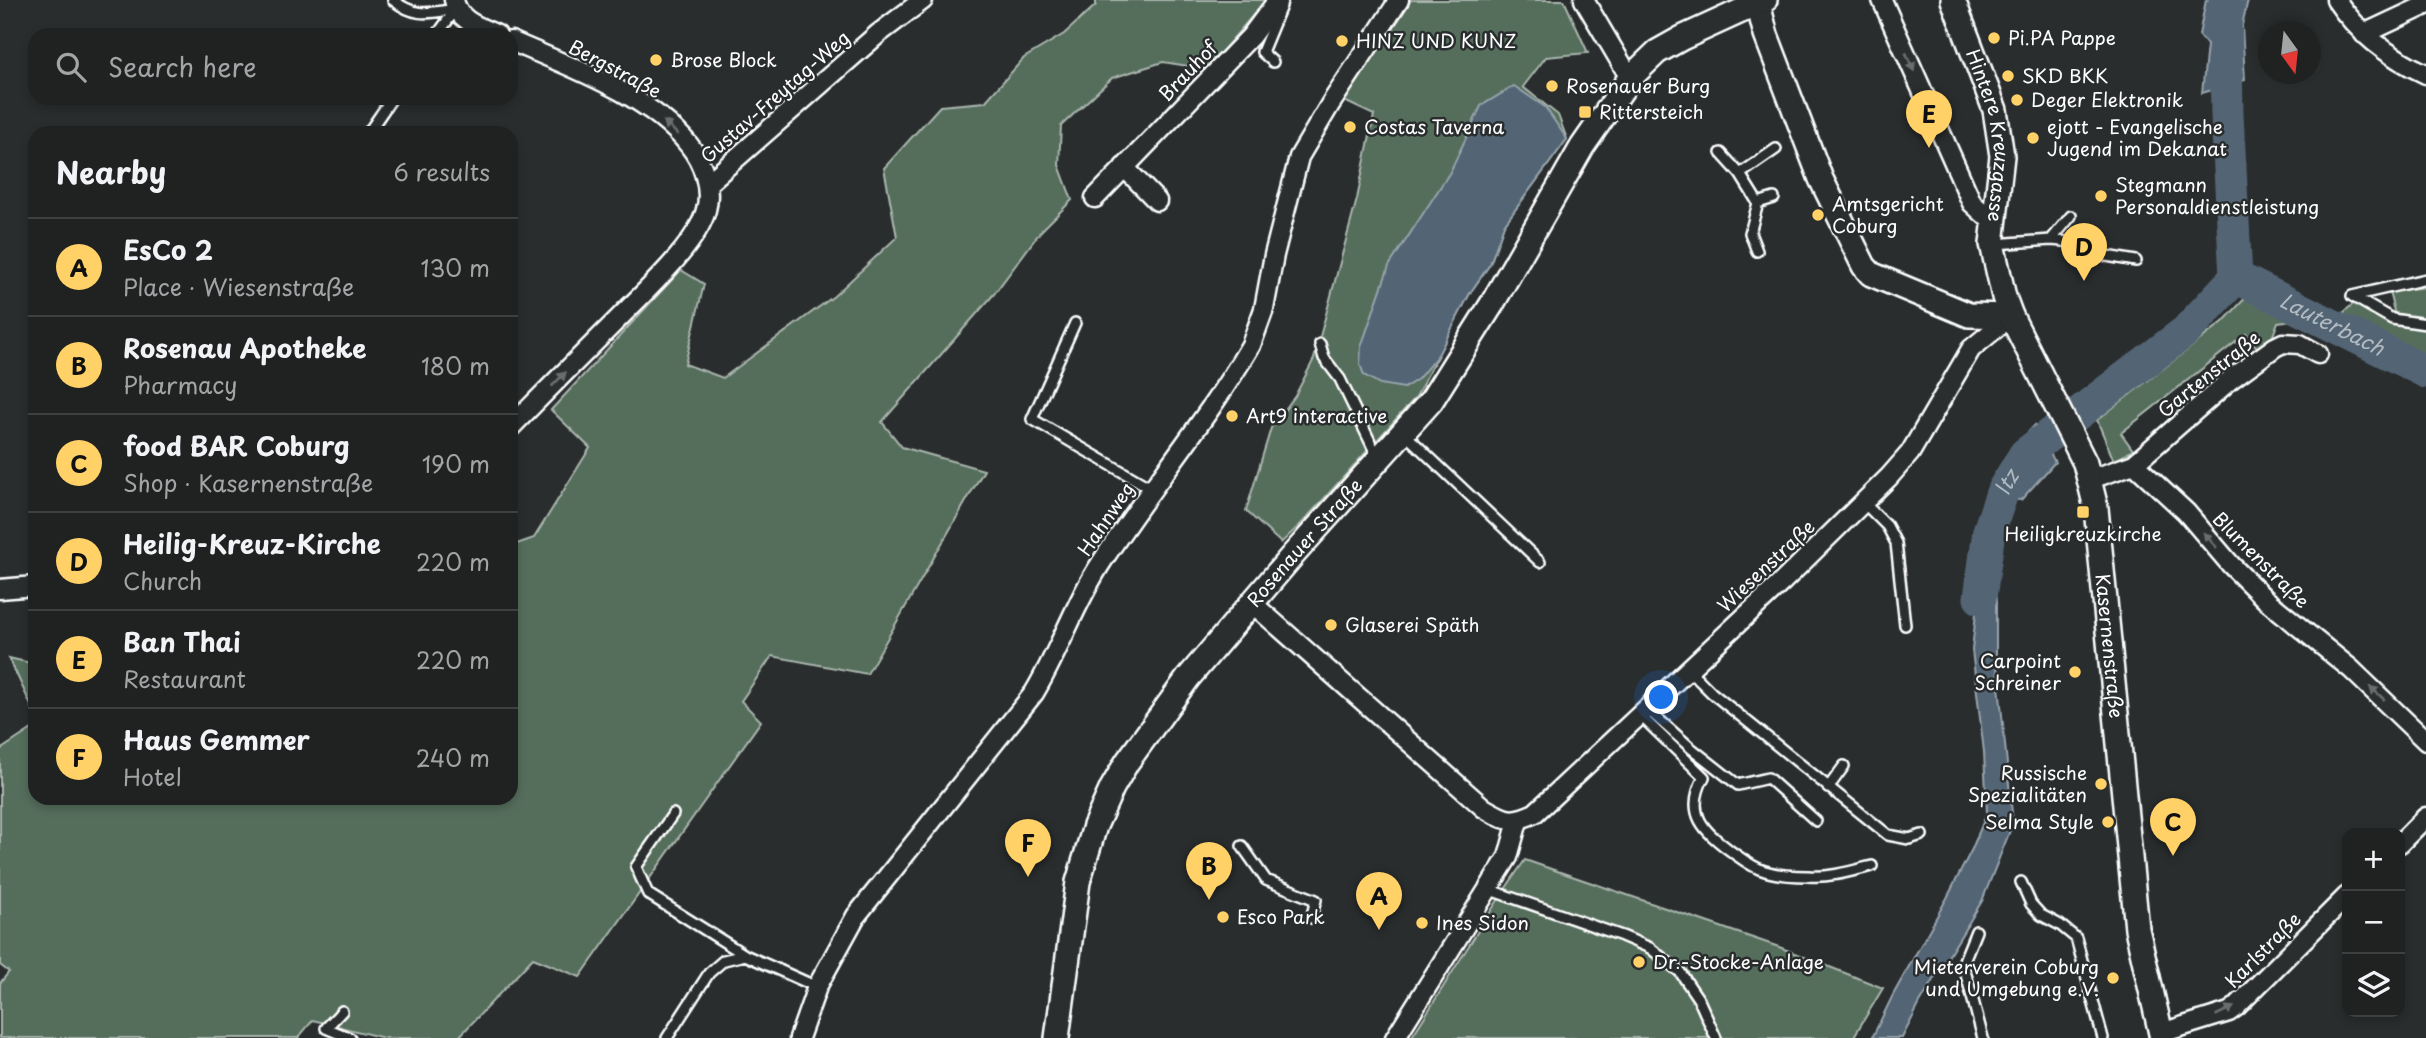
<!DOCTYPE html>
<html lang="en">
<head>
<meta charset="utf-8">
<style>
  body { margin:0; font-family:"Playpen Sans",sans-serif; background:#2d2f2f; color:#f1f3f6 }
  .controls { position:absolute; right:21px; bottom:21px; display:grid; overflow:hidden; border-radius:14px; box-shadow:0 4px 10px #0003 }
  .controls button { width:63px; height:63px; display:grid; place-items:center; padding:0; border:0; border-bottom:2px solid #3d3f40; background:#202222; color:#f1f3f6; font:35px sans-serif }
  .compass { position:absolute; left:2258px; top:21px; width:63px; height:63px; border-radius:50%; background:#202222; box-shadow:0 4px 10px #0003; rotate:165deg }
  .you { position:absolute; left:1662px; top:698px; width:24px; height:24px; margin:-18px; border:5px solid #fff; border-radius:50%; background:#1a73e8; box-shadow:0 0 0 10px #1a73e833 }
  .badge { display:grid; place-items:center; width:46px; height:46px; border-radius:50%; background:#ffd166; color:#111; font-size:23px; font-weight:700 }
  .pin { position:absolute; translate:-50% -58px; filter:drop-shadow(0 2px 4px #0008) }
  .pin::after { content:''; position:absolute; top:37px; width:24px; height:21px; background:inherit; clip-path:polygon(0 0,100% 0,50% 100%) }
  .list { margin:0; padding:0; list-style:none }
  h2 { display:flex; justify-content:space-between; align-items:center; height:91px; margin:0; padding:0 28px; font-size:30px }
  h2 small { font-size:23px; font-weight:400; color:#a2a4a5 }
  .list li { display:grid; grid-template-columns:46px 1fr auto; gap:21px; align-items:center; box-sizing:border-box; height:98px; padding:0 28px; border-top:2px solid #3d3f40 }
  .list b { display:block; font-size:26px; white-space:nowrap }
  .list p { margin:0; font-size:23px; white-space:nowrap; color:#a2a4a5 }
  .list em { font-size:23px; font-style:normal; color:#a2a4a5 }
  .icon { flex:none; width:38px; height:38px; fill:none; stroke:currentColor; stroke-width:2; stroke-linecap:round; stroke-linejoin:round }
  .map { position:relative; flex:none; width:2426px; height:1038px; overflow:hidden }
  .search { position:absolute; background:#202222; box-shadow:0 4px 10px #0003; left:28px; top:28px; width:490px; height:77px; display:flex; align-items:center; gap:18px; box-sizing:border-box; padding:0 24px; border-radius:21px; color:#a2a4a5; font-size:26px }
  .panel { position:absolute; background:#202222; box-shadow:0 4px 10px #0003; left:28px; top:126px; width:490px; height:679px; border-radius:21px }
  .map>svg:first-child { display:block }
  .green { fill:#556e5c; stroke:#aab6ae; stroke-width:2 }
  .water { fill:#526575; stroke:#97a3ac; stroke-width:2 }
  .lines { fill:none; stroke-linecap:round; stroke-linejoin:round }
  .river { stroke:#526575; stroke-width:33 }
  .service-casing { stroke:#fff; stroke-width:14 }
  .minor-casing { stroke:#fff; stroke-width:23 }
  .tertiary-casing { stroke:#fff; stroke-width:28 }
  .service { stroke:#2a2d2e; stroke-width:9 }
  .minor { stroke:#2a2d2e; stroke-width:18 }
  .tertiary { stroke:#2a2d2e; stroke-width:23 }
  .oneway { fill:#6a6c6d }
  .poi-dot { fill:#ffd166; stroke:#2a2d2e; stroke-width:2.5 }
  .labels { text-anchor:middle; stroke-width:5; stroke-linejoin:round; paint-order:stroke }
  .poi-label { font-size:19px; fill:#fff; stroke:#2a2d2e; text-anchor:start }
  .street-label { font-size:19px; fill:#fff; stroke:#2a2d2e }
  .water-label { font-size:21px; font-style:italic; fill:#b1bac1; stroke:#2a2d2e }
</style>
</head>
<body>
<div class="map">
<svg width="2426" height="1038" viewBox="0 0 2426 1038">
  <rect width="100%" height="100%" fill="#2a2d2e"/>
  <filter id="ink" filterUnits="userSpaceOnUse"><feTurbulence type="fractalNoise" baseFrequency=".0143" numOctaves="2"/><feDisplacementMap in="SourceGraphic" scale="14" xChannelSelector="R" yChannelSelector="G"/><feConvolveMatrix kernelMatrix="1 2 1 2 8 2 1 2 1" color-interpolation-filters="sRGB"/></filter>
  <g filter="url(#ink)">
    <path class="green" d="M1096,0H1266L1207,69L1163,62L1112,78L1061,126L1059,165L1072,200L1041,231L994,294L882,422L902,447L984,470L867,674L772,656L741,701L761,721L580,977L533,958L458,1038H384L313,1020L298,1038H0V983L9,972L0,965V750L35,727V798H511V546L534,538L590,448L551,410L681,270L704,284L685,364L723,378L834,296L897,237L884,168L940,106L985,102L1024,58L1064,34L1096,5Z
      M1411,0H1564L1588,53L1546,57L1523,87L1558,115L1567,139L1504,225L1490,264L1470,293L1416,397L1302,523L1281,543L1246,511L1271,428L1295,396L1314,359L1357,199L1374,115L1340,99Z
      M2426,287V321L2395,315L2389,292Z
      M2250,293L2302,319L2278,322L2272,338L2258,349L2246,334L2121,433L2133,450L2114,461L2097,420L2223,322Z
      M2354,303L2387,322L2426,329V357L2342,314Z
      M9,658L35,664V714Z
      M1525,860L1779,947L1883,988L1853,1038H1411C1449,979 1484,918 1525,860Z"/>
    <path class="water" d="M2206,0H2248L2242,25L2245,80L2202,93L2207,45L2199,35Z
      M1514,86L1545,107L1567,139L1504,225L1490,264L1470,293L1438,355L1418,379L1404,388L1380,384L1364,375L1360,364L1361,347L1389,266L1450,172L1481,106Z
      M2035,425L2055,462L2021,500L1987,498L2005,457Z
      M1976,548L1999,557L1996,589V656L2013,823L1982,901L1920,1003L1902,1038H1872L1893,995L1947,898L1972,849L1987,813L1984,752L1972,650L1976,613L1967,574Z"/>
    <g class="lines">
      <g class="river">
        <path id="s1" d="M2236,277L2426,372"/>
        <path id="s2" d="M1980,598L1989,531L2003,490L2025,454L2186,331L2236,277L2227,115L2225,0"/>
      </g>
      <defs>
        <path id="service" d="M393,0C416,18 428,13 456,9
          M437,35L456,9
          M1273,62L1262,52L1281,6
          M368,133L392,98
          M1721,153L1740,174L1758,203L1750,233L1757,251
          M1740,174L1776,149
          M1758,203L1774,198
          M2051,240L2071,216
          M1994,244L2051,240L2074,242L2083,252L2136,261
          M2352,296L2392,319L2426,324
          M2352,296L2426,279
          M1075,323L1032,419L1152,489
          M1320,344L1324,358L1340,379L1378,458
          M1405,434L1540,562
          M1863,502L1887,526L1896,543L1905,625
          M1688,669L1712,693L1888,835L1909,839L1922,835
          M1646,708L1691,748L1738,785L1768,778L1816,821
          M1639,714L1704,777C1684,814 1704,831 1732,852C1742,859 1753,868 1765,871C1778,875 1795,876 1808,876C1829,878 1852,871 1872,866
          M1828,788L1844,766
          M673,814L636,867L648,894L745,955L817,987
          M1242,846L1266,880L1316,900L1311,918
          M2021,882L2031,904L2041,915L2060,925L2076,938L2103,1038
          M1490,890L1622,936L1650,948L1680,972L1699,1000L1716,1038
          M1976,931L1963,963L1983,1038
          M342,1011L326,1028L350,1038
          M667,1038L709,973L724,960L745,955"/>
        <path id="minor" d="M454,0C458,21 480,27 497,35
          M1584,0L1630,78
          M1882,0L1972,203L1994,223
          M2336,0C2358,33 2391,58 2426,74
          M2364,34L2426,5
          M511,41C570,67 648,94 689,145C703,162 712,189 706,210C697,245 645,291 620,317C583,354 547,390 511,427
          M1124,167L1157,201
          M707,184L878,34L923,0
          M1095,198L1251,36L1278,0
          M2134,464L2186,512L2231,565L2265,599L2351,669L2426,741
          M2091,479L2134,464L2230,380L2275,347L2283,343L2300,344L2318,354
          M0,589L35,586
          M1252,603L1484,808C1506,821 1511,824 1535,813L1781,583L1889,477L1910,453L1971,349L2011,316
          M2400,843L2426,817
          M2161,1033L2229,1012L2236,1007L2347,896
          M799,1038L817,987L856,916L1034,693C1060,650 1075,602 1103,560C1150,488 1207,420 1251,345L1264,309L1274,255L1299,157L1331,103L1399,0
          M1395,1038L1508,857L1518,821"/>
        <g id="tertiary">
          <path d="M1757,0L1766,35L1821,179L1864,266L1871,274L1969,315L2011,316"/>
          <path id="s3" d="M1953,0L1995,110L2002,156L1992,244L2004,297L2011,316L2085,463L2096,508L2137,929L2162,1038"/>
          <path id="s4" d="M1057,1038L1078,882L1095,826L1112,788L1127,762L1188,678L1292,556L1431,401L1492,304L1582,147L1630,78L1657,52L1682,38L1765,0"/>
        </g>
      </defs>
      <use href="#service" class="service-casing"/>
      <use href="#minor" class="minor-casing"/>
      <use href="#tertiary" class="tertiary-casing"/>
      <use href="#service" class="service"/>
      <use href="#minor" class="minor"/>
      <use href="#tertiary" class="tertiary"/>
    </g>
    <defs><path id="oneway-solid" d="M-6-.8H1V-3.2L6.5 0L1 3.2V.8H-6Z" transform="scale(1.75)"/></defs>
    <g class="oneway">
      <use href="#oneway-solid" transform="translate(1910 62) rotate(66)"/>
      <use href="#oneway-solid" transform="translate(671 128) rotate(-136)"/>
      <use href="#oneway-solid" transform="translate(559 379) rotate(-45)"/>
      <use href="#oneway-solid" transform="translate(2210 540) rotate(-131)"/>
      <use href="#oneway-solid" transform="translate(2377 693) rotate(-138)"/>
      <use href="#oneway-solid" transform="translate(2225 1011) rotate(-25)"/>
    </g>
  </g>
  <g class="poi-dot">
    <circle cx="1994" cy="38" r="7"/>
    <circle cx="1342" cy="41" r="7"/>
    <circle cx="656" cy="60" r="7"/>
    <circle cx="2008" cy="76" r="7"/>
    <circle cx="1552" cy="86" r="7"/>
    <circle cx="2017" cy="100" r="7"/>
    <rect x="1578" y="105" width="14" height="14" rx="3.5"/>
    <circle cx="1350" cy="127" r="7"/>
    <circle cx="2033" cy="138" r="7"/>
    <circle cx="2101" cy="196" r="7"/>
    <circle cx="1818" cy="215" r="7"/>
    <circle cx="1232" cy="416" r="7"/>
    <rect x="2076" y="505" width="14" height="14" rx="3.5"/>
    <circle cx="1331" cy="625" r="7"/>
    <circle cx="2075" cy="672" r="7"/>
    <circle cx="2101" cy="784" r="7"/>
    <circle cx="2108" cy="822" r="7"/>
    <circle cx="1223" cy="917" r="7"/>
    <circle cx="1422" cy="923" r="7"/>
    <circle cx="1639" cy="962" r="7"/>
    <circle cx="2113" cy="978" r="7"/>
  </g>
  <g class="labels">
    <g class="poi-label">
      <text x="2008" y="45">Pi.PA Pappe</text>
      <text x="1356" y="48">HINZ UND KUNZ</text>
      <text x="670" y="67">Brose Block</text>
      <text x="2022" y="83">SKD BKK</text>
      <text x="1566" y="93">Rosenauer Burg</text>
      <text x="2031" y="107">Deger Elektronik</text>
      <text x="1599" y="119">Rittersteich</text>
      <text x="1364" y="134">Costas Taverna</text>
      <text x="2047" y="134">ejott - Evangelische<tspan x="2047" dy="22">Jugend im Dekanat</tspan></text>
      <text x="2115" y="192">Stegmann<tspan x="2115" dy="22">Personaldienstleistung</tspan></text>
      <text x="1832" y="211">Amtsgericht<tspan x="1832" dy="22">Coburg</tspan></text>
      <text x="1246" y="423">Art9 interactive</text>
      <text x="2083" y="541" text-anchor="middle">Heiligkreuzkirche</text>
      <text x="1345" y="632">Glaserei Späth</text>
      <text x="2061" y="668" text-anchor="end">Carpoint<tspan x="2061" dy="22">Schreiner</tspan></text>
      <text x="2087" y="780" text-anchor="end">Russische<tspan x="2087" dy="22">Spezialitäten</tspan></text>
      <text x="2094" y="829" text-anchor="end">Selma Style</text>
      <text x="1237" y="924">Esco Park</text>
      <text x="1436" y="930">Ines Sidon</text>
      <text x="1653" y="969">Dr.-Stocke-Anlage</text>
      <text x="2099" y="974" text-anchor="end">Mieterverein Coburg<tspan x="2099" dy="22">und Umgebung e.V.</tspan></text>
    </g>
    <g class="street-label">
      <text transform="translate(615 69) rotate(28)" y="7">Bergstraße</text>
      <text transform="translate(1188 71) rotate(-46)" y="7">Brauhof</text>
      <text transform="translate(775 97) rotate(-41)" y="7">Gustav-Freytag-Weg</text>
      <text dy="7" stroke="none"><textPath href="#s3" startOffset="142">Hintere Kreuzgasse</textPath></text>
      <text transform="translate(2209 374) rotate(-39)" y="7">Gartenstraße</text>
      <text transform="translate(1106 519) rotate(-56)" y="7">Hahnweg</text>
      <text dy="7" stroke="none"><textPath href="#s4" startOffset="570">Rosenauer Straße</textPath></text>
      <text transform="translate(2261 560) rotate(45)" y="7">Blumenstraße</text>
      <text transform="translate(1766 566) rotate(-43)" y="7">Wiesenstraße</text>
      <text dy="7" stroke="none"><textPath href="#s3" startOffset="677">Kasernenstraße</textPath></text>
      <text transform="translate(2263 950) rotate(-45)" y="7">Karlstraße</text>
    </g>
    <g class="water-label">
      <text dy="7" stroke="none"><textPath href="#s1" startOffset="107">Lauterbach</textPath></text>
      <text dy="7" stroke="none"><textPath href="#s2" startOffset="119">Itz</textPath></text>
    </g>
  </g>
</svg>
<div class="controls">
<button>+</button>
<button>−</button>
<button><svg class="icon" aria-label="layers" viewBox="0 0 24 24"><path d="M12 4l9 5-9 5-9-5zM3 14l9 5 9-5"/></svg></button>
</div>
<svg class="compass" viewBox="-18 -18 36 36"><path d="M0-13l5 13h-10z" fill="#e53935"/><path d="M0 13l5-13h-10z" fill="#a2a4a5"/></svg>
<div class="you"></div>
<div class="pin badge" style="left:1379px;top:930px">A</div>
<div class="pin badge" style="left:1209px;top:900px">B</div>
<div class="pin badge" style="left:2173px;top:856px">C</div>
<div class="pin badge" style="left:2084px;top:281px">D</div>
<div class="pin badge" style="left:1929px;top:148px">E</div>
<div class="pin badge" style="left:1028px;top:877px">F</div>
<div class="search"><svg class="icon" aria-label="search" viewBox="0 0 24 24"><circle cx="10" cy="10" r="6"/><path d="M15 15l6 6"/></svg>Search here</div>
<section class="panel">
<h2>Nearby<small>6 results</small></h2>
<ul class="list">
<li><span class="badge">A</span><div><b>EsCo 2</b><p>Place · Wiesenstraße</p></div><em>130 m</em></li>
<li><span class="badge">B</span><div><b>Rosenau Apotheke</b><p>Pharmacy</p></div><em>180 m</em></li>
<li><span class="badge">C</span><div><b>food BAR Coburg</b><p>Shop · Kasernenstraße</p></div><em>190 m</em></li>
<li><span class="badge">D</span><div><b>Heilig-Kreuz-Kirche</b><p>Church</p></div><em>220 m</em></li>
<li><span class="badge">E</span><div><b>Ban Thai</b><p>Restaurant</p></div><em>220 m</em></li>
<li><span class="badge">F</span><div><b>Haus Gemmer</b><p>Hotel</p></div><em>240 m</em></li>
</ul>
</section>
</div>
</body>
</html>
